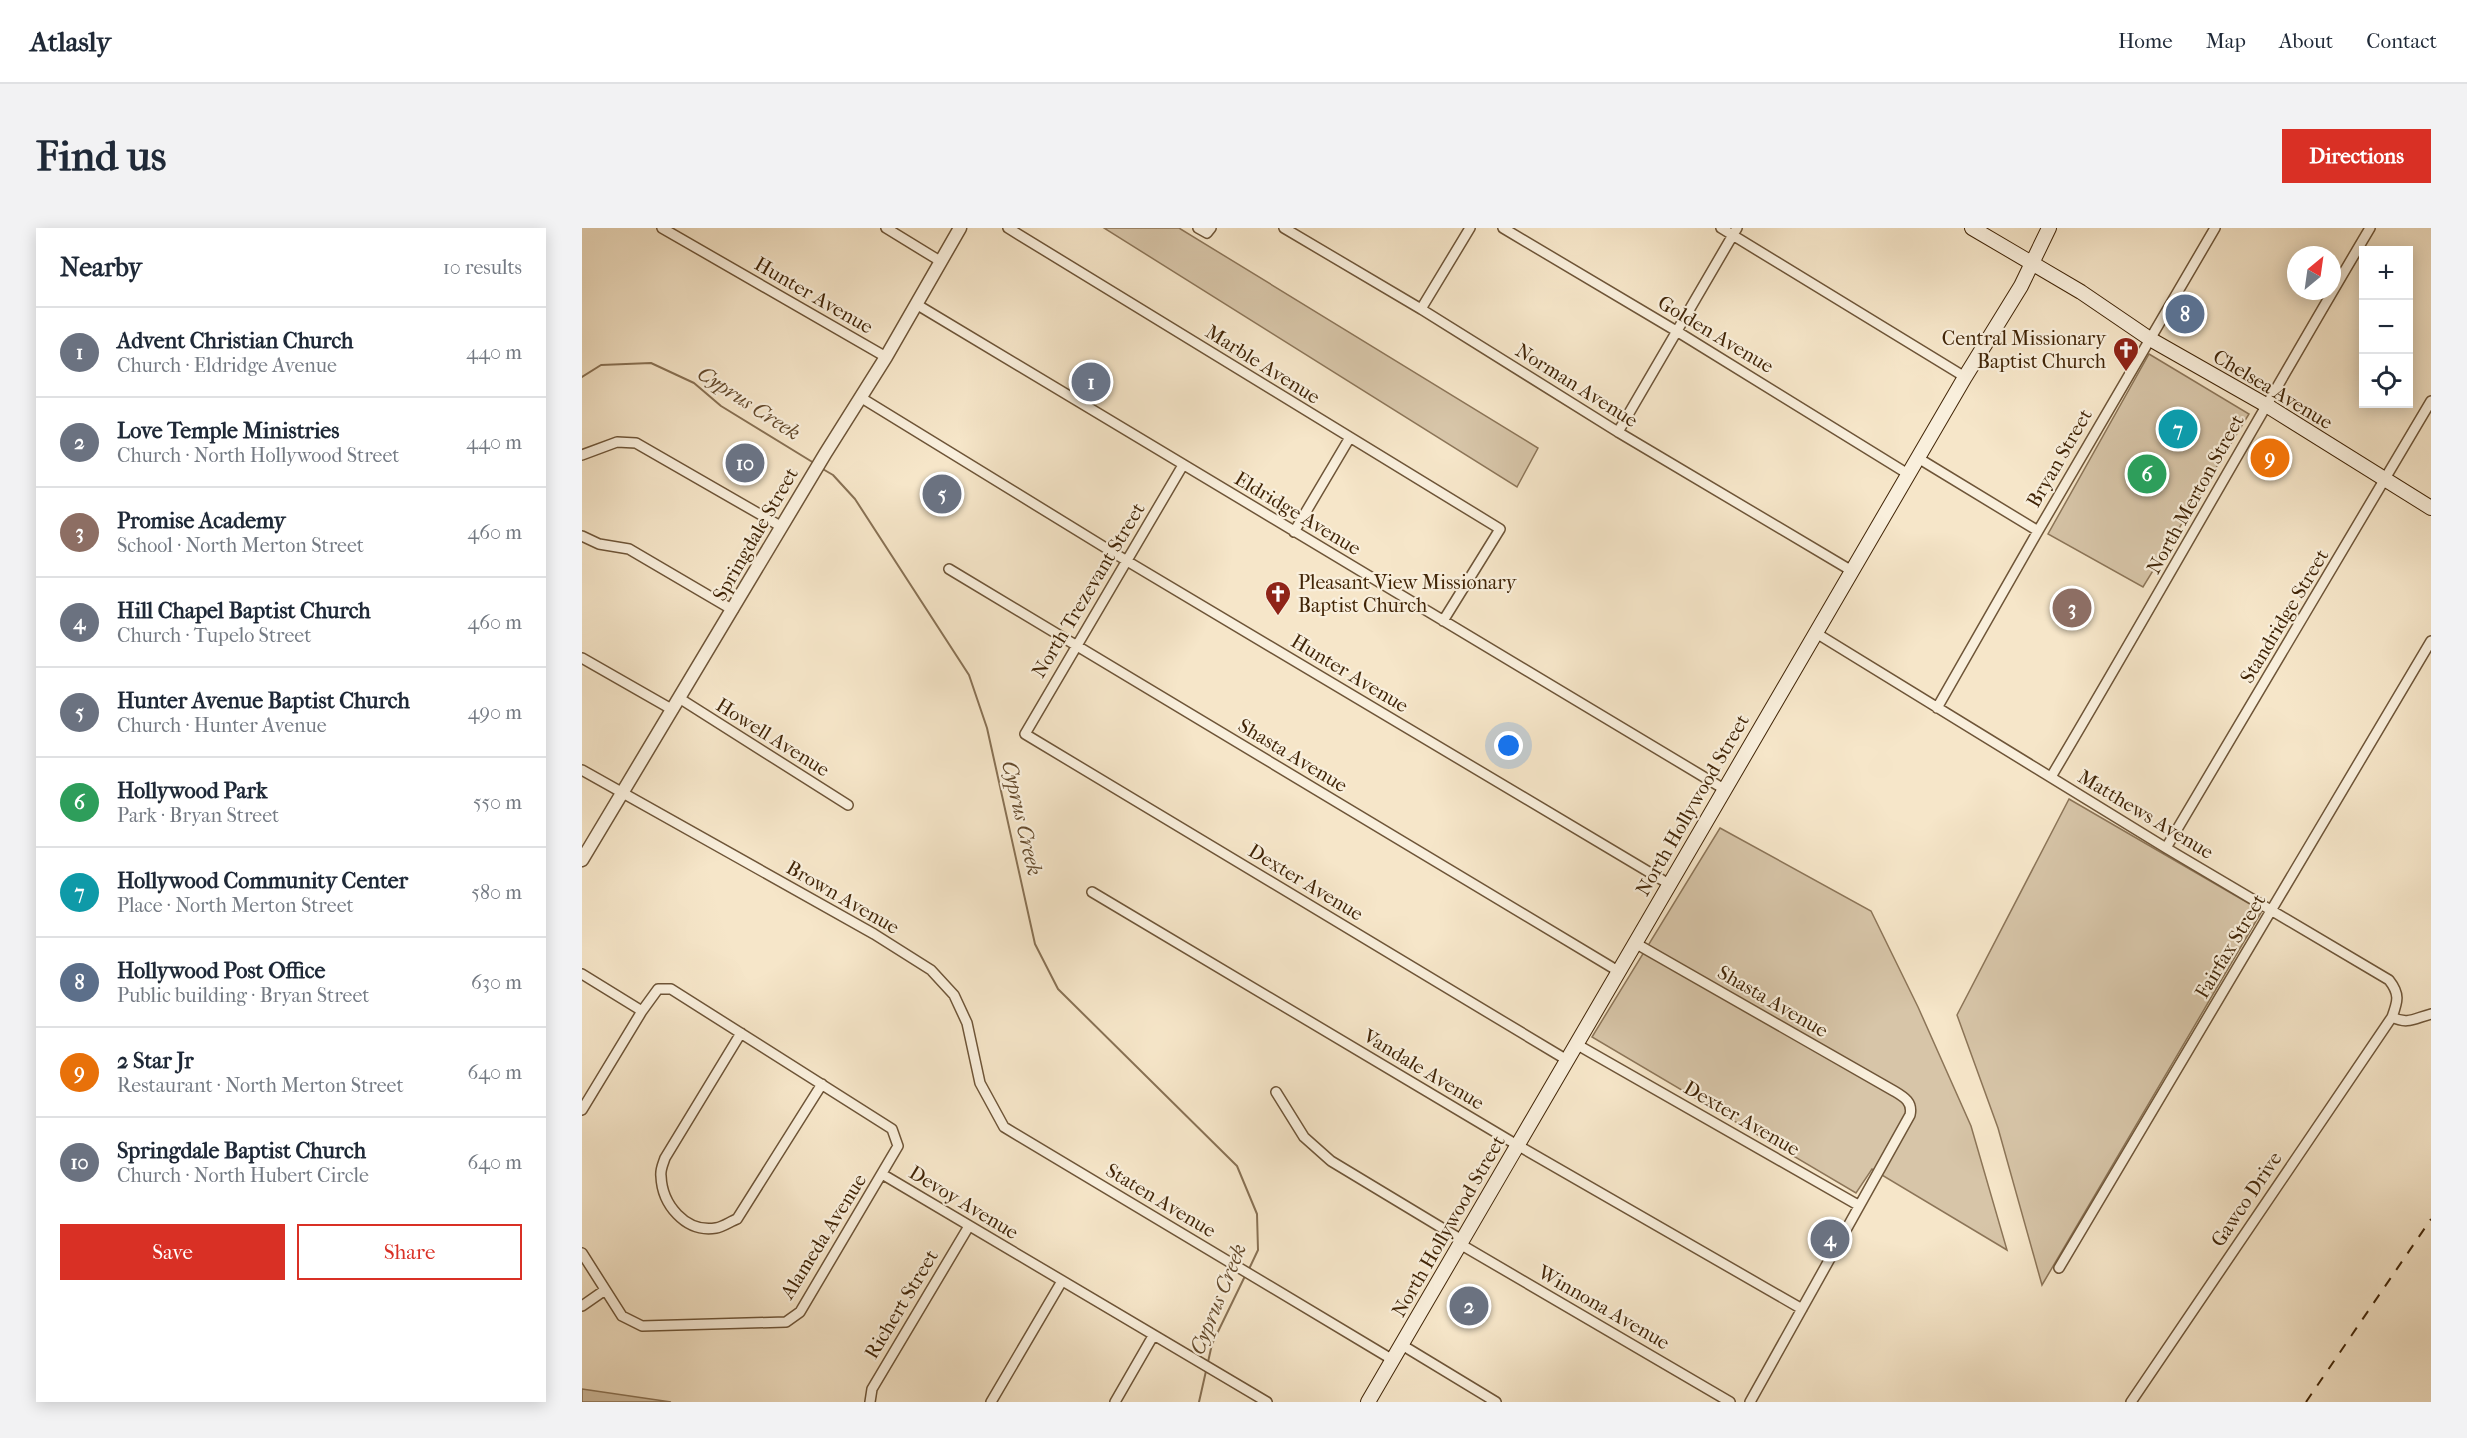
<!DOCTYPE html>
<html lang="en">
<head>
<meta charset="utf-8">
<style>
  body { margin:0; font-family:"IM FELL French Canon",serif; background:#f2f2f3; color:#1f2937 }
  .controls { position:absolute; right:18px; top:18px; display:grid; overflow:hidden; border-radius:0px; box-shadow:0 3px 15px #0003 }
  .controls button { width:54px; height:54px; display:grid; place-items:center; padding:0; border:0; border-bottom:2px solid #e0e1e3; background:#fff; color:#1f2937; font:30px sans-serif }
  .compass { position:absolute; left:1705px; top:18px; width:54px; height:54px; border-radius:50%; background:#fff; box-shadow:0 3px 15px #0003; rotate:29deg }
  .you { position:absolute; left:927px; top:518px; width:21px; height:21px; margin:-15px; border:4px solid #fff; border-radius:50%; background:#1a73e8; box-shadow:0 0 0 9px #1a73e833 }
  .badge { display:grid; place-items:center; width:39px; height:39px; border-radius:50%; background:#d93025; color:#fff; font-size:20px; font-weight:700 }
  .pin { position:absolute; translate:-50% -50%; border:3px solid #fff; box-shadow:0 2px 6px #0006 }
  .list { margin:0; padding:0; list-style:none }
  h2 { display:flex; justify-content:space-between; align-items:center; height:78px; margin:0; padding:0 24px; font-size:26px }
  h2 small { font-size:20px; font-weight:400; color:#747a83 }
  .list li { display:grid; grid-template-columns:39px 1fr auto; gap:18px; align-items:center; box-sizing:border-box; height:90px; padding:0 24px; border-top:2px solid #e0e1e3 }
  .list b { display:block; font-size:22px; white-space:nowrap }
  .list p { margin:0; font-size:20px; white-space:nowrap; color:#747a83 }
  .list em { font-size:20px; font-style:normal; color:#747a83 }
  .actions { display:flex; gap:12px; padding:18px 24px }
  .actions a { flex:1; padding:14px 0; border:2px solid #d93025; border-radius:0px; text-align:center; font-size:21px; color:#d93025 }
  .actions .main { background:#d93025; color:#fff }
  .icon { flex:none; width:33px; height:33px; fill:none; stroke:currentColor; stroke-width:2; stroke-linecap:round; stroke-linejoin:round }
  .map { position:relative; flex:none; width:1849px; height:1174px; overflow:hidden; border-radius:0px }
  header { display:flex; align-items:center; gap:36px; box-sizing:border-box; height:84px; padding:0 30px; background:#fff; border-bottom:2px solid #e0e1e3 }
  header strong { font-size:28px }
  nav { display:flex; gap:33px; margin-inline-start:auto; font-size:21px }
  .intro { display:flex; align-items:center; justify-content:space-between; box-sizing:border-box; height:144px; padding:0 36px }
  h1 { margin:0; font-size:42px }
  .button { padding:15px 27px; border-radius:0px; background:#d93025; color:#fff; font-size:21px; font-weight:700 }
  main { display:flex; gap:36px; padding:0 36px }
  aside { flex:1; background:#fff; border-radius:0px; box-shadow:0 3px 15px #0003 }
  .map>svg:first-child { display:block }
  .green { fill:#d7c5a8; stroke:#8c7558; stroke-width:1.5 }
  .lines { fill:none; stroke-linecap:round; stroke-linejoin:round }
  .stream { stroke:#887154; stroke-width:2 }
  .minor-casing { stroke:#6e5538; stroke-width:12 }
  .tertiary-casing { stroke:#6e5538; stroke-width:15 }
  .secondary-casing { stroke:#412507; stroke-width:16 }
  .minor { stroke:#f9efdc; stroke-width:9 }
  .tertiary { stroke:#f9efdc; stroke-width:12 }
  .secondary { stroke:#f9efdc; stroke-width:14 }
  .rail { stroke:#412507; stroke-width:2; stroke-dasharray:10 10; stroke-linecap:butt }
  .labels { text-anchor:middle; stroke-width:4.5; stroke-linejoin:round; paint-order:stroke }
  .street-label { font-size:20px; fill:#412507; stroke:#f9efdc }
  .poi-label { font-size:20px; fill:#412507; stroke:#f9efdc; text-anchor:end }
  .water-label { font-size:21px; font-style:italic; fill:#654b2d; stroke:#f9efdc }
</style>
</head>
<body>
<header>
<strong>Atlasly</strong>
<nav><a>Home</a><a>Map</a><a>About</a><a>Contact</a></nav>
</header>
<div class="intro"><h1>Find us</h1><a class="button">Directions</a></div>
<main>
<aside>
<h2>Nearby<small>10 results</small></h2>
<ul class="list">
<li><span class="badge" style="background:#6b7280">1</span><div><b>Advent Christian Church</b><p>Church · Eldridge Avenue</p></div><em>440 m</em></li>
<li><span class="badge" style="background:#6b7280">2</span><div><b>Love Temple Ministries</b><p>Church · North Hollywood Street</p></div><em>440 m</em></li>
<li><span class="badge" style="background:#8d6e63">3</span><div><b>Promise Academy</b><p>School · North Merton Street</p></div><em>460 m</em></li>
<li><span class="badge" style="background:#6b7280">4</span><div><b>Hill Chapel Baptist Church</b><p>Church · Tupelo Street</p></div><em>460 m</em></li>
<li><span class="badge" style="background:#6b7280">5</span><div><b>Hunter Avenue Baptist Church</b><p>Church · Hunter Avenue</p></div><em>490 m</em></li>
<li><span class="badge" style="background:#2e9e5b">6</span><div><b>Hollywood Park</b><p>Park · Bryan Street</p></div><em>550 m</em></li>
<li><span class="badge" style="background:#0f9aa8">7</span><div><b>Hollywood Community Center</b><p>Place · North Merton Street</p></div><em>580 m</em></li>
<li><span class="badge" style="background:#5c6f8a">8</span><div><b>Hollywood Post Office</b><p>Public building · Bryan Street</p></div><em>630 m</em></li>
<li><span class="badge" style="background:#e8710a">9</span><div><b>2 Star Jr</b><p>Restaurant · North Merton Street</p></div><em>640 m</em></li>
<li><span class="badge" style="background:#6b7280">10</span><div><b>Springdale Baptist Church</b><p>Church · North Hubert Circle</p></div><em>640 m</em></li>
</ul>
<div class="actions"><a class="main">Save</a><a>Share</a></div>
</aside>
<div class="map">
<svg width="1849" height="1174" viewBox="0 0 1849 1174">
  <rect width="100%" height="100%" fill="#f6e6c9"/>
  <filter id="stains"><feTurbulence type="fractalNoise" baseFrequency=".00333" numOctaves="4"/><feColorMatrix values="0 0 0 0 .2 0 0 0 0 .09 0 0 0 0 .02 0 0 0 .5 -.17"/></filter>
  <radialGradient id="worn" r=".72"><stop offset=".6" stop-color="#630" stop-opacity="0"/><stop offset="1" stop-color="#630" stop-opacity=".3"/></radialGradient>
  <path class="green" d="M522,0H597L956,220L935,259Z
    M1567,126L1667,186L1561,359L1466,306Z
    M1487,571L1680,683L1460,1057L1416,900L1375,787Z
    M1138,600L1289,683L1336,779L1389,898L1425,1022L1290,941L1274,965L1010,809Z
    M0,1161L89,1174H0Z"/>
  <g class="lines">
    <path class="stream" d="M0,149L19,137L69,135L112,155L139,178L232,235
      M239,240L251,247L273,271L387,447L405,500L453,716L476,761L655,938L675,986L676,1022L667,1041
      M626,1134L630,1116L664,1046
      M617,1174L624,1143"/>
    <defs>
      <path id="minor" d="M80,0L304,129
        M304,0L358,33
        M426,0L918,301L861,393
        M616,0L625,5L629,0
        M702,0L839,81L1036,204L1270,343
        M921,0L1096,104L1326,246
        M1139,0L1383,149
        M334,76L1142,561
        M839,81L888,0
        M278,169L545,333L1087,656
        M1036,204L1155,0
        M0,227L35,214L54,215L200,299
        M1336,230L1456,303
        M601,237L443,506L985,832
        M712,304L767,211
        M0,308L17,316L47,321L151,382
        M367,341L1036,743
        M1234,405L1584,620L1807,752C1818,766 1816,773 1810,789C1826,797 1833,790 1849,786
        M0,430L91,482
        M97,470L266,577
        M1355,480L1456,303L1633,0
        M0,542L292,706L349,742L372,767L385,795L398,855L422,899L811,1132
        M1469,549C1577,367 1680,182 1788,0
        M1584,620L1849,173
        M510,664L935,917L1220,1081
        M1053,715L1312,863C1322,869 1331,874 1328,887L1168,1174
        M0,746L60,783
        M159,805L83,930C81,936 78,942 79,948C80,976 103,1005 134,1000C141,999 149,993 155,991L240,856
        M994,816L1276,977
        M694,864L722,909L749,933L880,1012
        M0,882L60,783L76,761H89L310,901L316,918L218,1084L204,1094L60,1098L40,1088L0,1025
        M300,946L685,1174
        M878,1016L1148,1174
        M1477,1040L1849,413
        M0,1078L23,1062
        M820,1117L914,1174
        M288,1174L290,1161L387,998
        M409,1174L480,1053
        M533,1174L571,1108
        M1549,1174L1810,789"/>
      <path id="tertiary" d="M0,632L243,226L304,129L378,0"/>
      <path id="secondary" d="M1390,0L1499,64L1568,111L1684,177L1849,280
        M786,1174L1383,149L1439,58L1467,0"/>
    </defs>
    <use href="#minor" class="minor-casing"/>
    <use href="#tertiary" class="tertiary-casing"/>
    <use href="#secondary" class="secondary-casing"/>
    <use href="#minor" class="minor"/>
    <use href="#tertiary" class="tertiary"/>
    <use href="#secondary" class="secondary"/>
    <path class="rail" d="M1724,1174L1849,991"/>
  </g>
  <defs>
    <symbol id="church-pin" viewBox="-11 -11 22 30"><path d="M0 17L-7.5 6A9.5 9.5 0 1 1 7.5 6Z" fill="#8f2418" stroke="#f9efdc"/><path d="M-1.2-6h2.4v3.5h3.3v2.4h-3.3V6h-2.4V-.1h-3.3v-2.4h3.3Z" fill="#fff"/></symbol>
  </defs>
  <g fill-rule="evenodd">
    <use href="#church-pin" x="1529" y="107" width="30" height="40"/>
    <use href="#church-pin" x="681" y="351" width="30" height="40"/>
  </g>
  <g class="labels">
    <g class="street-label">
      <text transform="translate(232 67) rotate(30)" y="7">Hunter Avenue</text>
      <text transform="translate(1134 106) rotate(31)" y="7">Golden Avenue</text>
      <text transform="translate(681 136) rotate(32)" y="7">Marble Avenue</text>
      <text transform="translate(995 157) rotate(32)" y="7">Norman Avenue</text>
      <text transform="translate(1691 161) rotate(31)" y="7">Chelsea Avenue</text>
      <text transform="translate(1477 230) rotate(-60)" y="7">Bryan Street</text>
      <text transform="translate(1613 266) rotate(-61)" y="7">North Merton Street</text>
      <text transform="translate(716 285) rotate(31)" y="7">Eldridge Avenue</text>
      <text transform="translate(173 306) rotate(-60)" y="7">Springdale Street</text>
      <text transform="translate(506 362) rotate(-59)" y="7">North Trezevant Street</text>
      <text transform="translate(1702 388) rotate(-59)" y="7">Standridge Street</text>
      <text transform="translate(768 445) rotate(31)" y="7">Hunter Avenue</text>
      <text transform="translate(191 509) rotate(32)" y="7">Howell Avenue</text>
      <text transform="translate(711 527) rotate(31)" y="7">Shasta Avenue</text>
      <text transform="translate(1110 577) rotate(-60)" y="7">North Hollywood Street</text>
      <text transform="translate(1564 586) rotate(31)" y="7">Matthews Avenue</text>
      <text transform="translate(724 654) rotate(31)" y="7">Dexter Avenue</text>
      <text transform="translate(261 669) rotate(30)" y="7">Brown Avenue</text>
      <text transform="translate(1648 718) rotate(-59)" y="7">Fairfax Street</text>
      <text transform="translate(1191 773) rotate(30)" y="7">Shasta Avenue</text>
      <text transform="translate(842 841) rotate(31)" y="7">Vandale Avenue</text>
      <text transform="translate(1160 890) rotate(30)" y="7">Dexter Avenue</text>
      <text transform="translate(1664 971) rotate(-56)" y="7">Gawco Drive</text>
      <text transform="translate(579 972) rotate(31)" y="7">Staten Avenue</text>
      <text transform="translate(382 974) rotate(31)" y="7">Devoy Avenue</text>
      <text transform="translate(866 998) rotate(-60)" y="7">North Hollywood Street</text>
      <text transform="translate(241 1008) rotate(-58)" y="7">Alameda Avenue</text>
      <text transform="translate(319 1076) rotate(-59)" y="7">Richert Street</text>
      <text transform="translate(1022 1079) rotate(30)" y="7">Winnona Avenue</text>
    </g>
    <g class="poi-label">
      <text x="1524" y="117">Central Missionary<tspan x="1524" dy="23">Baptist Church</tspan></text>
      <text x="716" y="361" text-anchor="start">Pleasant View Missionary<tspan x="716" dy="23">Baptist Church</tspan></text>
    </g>
    <g class="water-label">
      <text transform="translate(167 175) rotate(33)" y="7">Cyprus Creek</text>
      <text transform="translate(440 590) rotate(77)" y="7">Cyprus Creek</text>
      <text transform="translate(636 1071) rotate(-68)" y="7">Cyprus Creek</text>
    </g>
  </g>
  <rect width="100%" height="100%" filter="url(#stains)"/>
  <rect width="100%" height="100%" fill="url(#worn)"/>
</svg>
<div class="controls">
<button>+</button>
<button>−</button>
<button><svg class="icon" aria-label="locate" viewBox="0 0 24 24"><circle cx="12" cy="12" r="6"/><path d="M12 2v4M12 18v4M2 12h4M18 12h4"/></svg></button>
</div>
<svg class="compass" viewBox="-18 -18 36 36"><path d="M0-13l5 13h-10z" fill="#e53935"/><path d="M0 13l5-13h-10z" fill="#747a83"/></svg>
<div class="you"></div>
<div class="pin badge" style="left:509px;top:154px;background:#6b7280">1</div>
<div class="pin badge" style="left:887px;top:1078px;background:#6b7280">2</div>
<div class="pin badge" style="left:1490px;top:380px;background:#8d6e63">3</div>
<div class="pin badge" style="left:1248px;top:1011px;background:#6b7280">4</div>
<div class="pin badge" style="left:360px;top:266px;background:#6b7280">5</div>
<div class="pin badge" style="left:1565px;top:246px;background:#2e9e5b">6</div>
<div class="pin badge" style="left:1596px;top:201px;background:#0f9aa8">7</div>
<div class="pin badge" style="left:1603px;top:86px;background:#5c6f8a">8</div>
<div class="pin badge" style="left:1688px;top:230px;background:#e8710a">9</div>
<div class="pin badge" style="left:163px;top:235px;background:#6b7280">10</div>
</div>
</main>
</body>
</html>
